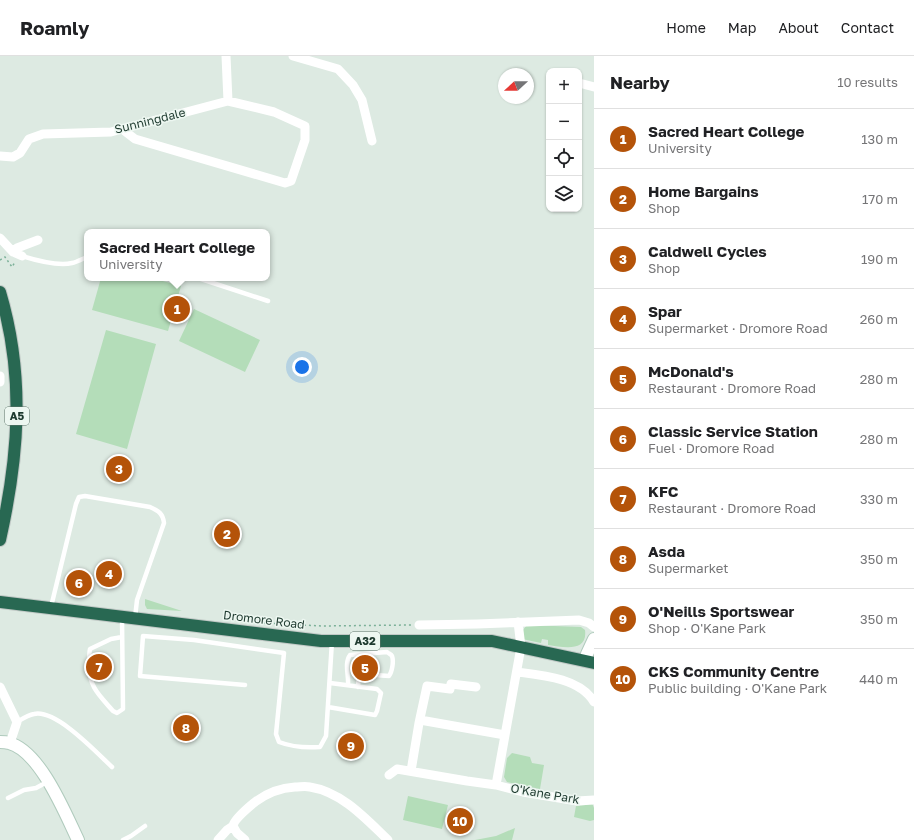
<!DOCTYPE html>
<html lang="en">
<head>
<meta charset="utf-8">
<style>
  body { margin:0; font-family:"Golos Text",sans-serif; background:#f6f6f6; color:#202124 }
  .controls { position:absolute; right:12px; top:12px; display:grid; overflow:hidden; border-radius:8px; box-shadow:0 1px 3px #0004 }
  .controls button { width:36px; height:36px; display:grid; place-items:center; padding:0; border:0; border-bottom:1px solid #e0e0e0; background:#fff; color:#202124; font:20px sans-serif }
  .compass { position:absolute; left:498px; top:12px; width:36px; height:36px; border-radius:50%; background:#fff; box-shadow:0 1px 3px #0004; rotate:249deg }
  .you { position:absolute; left:302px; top:311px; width:14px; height:14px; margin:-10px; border:3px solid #fff; border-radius:50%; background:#1a73e8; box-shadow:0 0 0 6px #1a73e833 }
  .badge { display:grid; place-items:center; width:26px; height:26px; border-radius:50%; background:#b45309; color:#fff; font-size:13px; font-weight:700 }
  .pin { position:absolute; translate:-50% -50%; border:2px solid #fff; box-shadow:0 1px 4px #0006 }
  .popup { position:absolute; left:84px; top:173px; width:186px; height:52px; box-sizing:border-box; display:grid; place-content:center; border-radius:8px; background:#fff; filter:drop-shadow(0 1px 3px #0005); font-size:13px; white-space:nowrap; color:#757577 }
  .popup b { font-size:15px; color:#202124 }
  .popup::after { content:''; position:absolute; left:50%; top:100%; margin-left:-8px; border:8px solid transparent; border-top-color:#fff }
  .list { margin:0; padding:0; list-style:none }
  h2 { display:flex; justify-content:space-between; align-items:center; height:52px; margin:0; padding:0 16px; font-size:17px }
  h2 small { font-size:13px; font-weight:400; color:#757577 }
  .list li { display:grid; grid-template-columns:26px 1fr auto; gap:12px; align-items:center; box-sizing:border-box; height:60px; padding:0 16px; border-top:1px solid #e0e0e0 }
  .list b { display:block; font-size:15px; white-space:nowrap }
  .list p { margin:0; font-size:13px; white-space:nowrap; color:#757577 }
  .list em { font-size:13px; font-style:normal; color:#757577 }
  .icon { flex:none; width:22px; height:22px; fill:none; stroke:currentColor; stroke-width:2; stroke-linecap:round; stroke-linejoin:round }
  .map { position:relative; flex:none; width:594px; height:784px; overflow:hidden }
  header { display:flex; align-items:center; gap:24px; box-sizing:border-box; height:56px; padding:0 20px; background:#fff; border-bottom:1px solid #e0e0e0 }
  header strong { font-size:19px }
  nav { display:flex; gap:22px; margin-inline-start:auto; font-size:14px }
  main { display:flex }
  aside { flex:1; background:#fff }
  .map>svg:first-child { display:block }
  .green { fill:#b4ddb9 }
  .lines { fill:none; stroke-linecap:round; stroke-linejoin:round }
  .secondary-casing { stroke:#b0cbbd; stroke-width:14 }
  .highway-casing { stroke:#c0c8c5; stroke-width:14 }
  .path { stroke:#7bb098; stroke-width:1.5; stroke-dasharray:2 3; stroke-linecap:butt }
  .lane { stroke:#fff; stroke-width:4.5 }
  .street { stroke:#fff; stroke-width:9 }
  .secondary { stroke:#fff; stroke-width:12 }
  .highway { stroke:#286852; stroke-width:12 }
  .labels { text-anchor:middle; stroke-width:3; stroke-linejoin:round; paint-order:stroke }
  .shield { fill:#edf7f1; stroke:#5c7369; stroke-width:1 }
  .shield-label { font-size:11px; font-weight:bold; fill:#1e3a2f }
  .street-label { font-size:12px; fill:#1e3a2f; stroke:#edf7f1 }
</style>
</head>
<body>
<header>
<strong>Roamly</strong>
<nav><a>Home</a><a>Map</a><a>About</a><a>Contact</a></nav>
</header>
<main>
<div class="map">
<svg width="594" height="784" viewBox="0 0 594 784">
  <rect width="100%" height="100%" fill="#ddeae2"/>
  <path class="green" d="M101,222H152L181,230L168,275L92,254Z
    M194,253L260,284L245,316L179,285Z
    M106,274L156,288L127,393L76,378Z
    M145,543L182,555L147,553L145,549Z
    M527,569L581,571L585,574C588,597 563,591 548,589V584L542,583L541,587L522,583V575Z
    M512,697L530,701L532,707L544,709L540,733L507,726L504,721L507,702Z
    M408,740L448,749L442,773L403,764Z
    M592,747L594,752V764L590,765L574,761L576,750L586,749Z
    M515,772L512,784H475L496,780Z"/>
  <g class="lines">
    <defs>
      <path id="secondary" d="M586,605L587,598L594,583
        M0,686C3,686 6,686 9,687C40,695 65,757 78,784"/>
      <path id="highway" d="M0,236C25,320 19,399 0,484
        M0,546L321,585H492L594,607"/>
    </defs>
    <use href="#secondary" class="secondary-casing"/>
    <use href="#highway" class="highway-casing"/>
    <path class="path" d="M0,204L5,201L12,211L15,206
      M264,567L322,570L411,569"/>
    <path class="lane" d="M22,200C35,204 59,210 72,207C77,206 82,203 87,201
      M198,222L268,245
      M51,551L76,448L79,441L85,440L150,451C159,455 163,458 164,467L137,544L135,562
      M122,562L123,653L117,657L113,655C99,639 89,631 89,609C89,603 89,598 90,593L111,583L122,581
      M245,629L140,620L143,580L194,584L284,597L276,678L279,686C292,691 306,692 320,691L326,680L332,585
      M348,629C349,620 344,607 350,599L387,596C389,598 391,598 392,600C394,605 392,616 389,620L361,618H359L358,631
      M328,651L375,659L377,655L381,637L377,633L330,627
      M17,666C22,663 28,659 34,658C56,653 96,696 112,711
      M8,742L24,734L36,732L47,726
      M123,784L131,780L145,770"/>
    <path class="street" d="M226,0L228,45
      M293,0L338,13L353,29L362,44L372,85
      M579,27L594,31
      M0,100L13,101L20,97L29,83L43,78L111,76L122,73L228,45L274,56L305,70V84L291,125L285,127L135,83L122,73
      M0,182L13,196L22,200
      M13,196L17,192L38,184
      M0,320V326
      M518,566L521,591L496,729L523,736L577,745L594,744
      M419,569L477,568L579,564L589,567L594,571
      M517,616C541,619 580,622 594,646
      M0,631L17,666L10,687
      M420,664L505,679
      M411,715L419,667L427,630L450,633L451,628L476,631
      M389,719L397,713L467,725L496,729
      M233,770L237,777L245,784
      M218,784L227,774L233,770C234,763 249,751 255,746C267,737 279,732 295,731C300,731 305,730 310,731C342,736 366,763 388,784"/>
    <use href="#secondary" class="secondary"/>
    <use href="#highway" class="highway"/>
  </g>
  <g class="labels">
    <g class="shield">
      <rect x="5" y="351" width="24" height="18" rx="3"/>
      <rect x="350" y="576" width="30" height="18" rx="3"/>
    </g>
    <g class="shield-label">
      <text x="17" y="364">A5</text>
      <text x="365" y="589">A32</text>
    </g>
    <g class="street-label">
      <text transform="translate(150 65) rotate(-14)" y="4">Sunningdale</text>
      <text transform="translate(264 564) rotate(7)" y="4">Dromore Road</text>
      <text transform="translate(545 738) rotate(10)" y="4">O'Kane Park</text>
    </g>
  </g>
</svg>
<div class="controls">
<button>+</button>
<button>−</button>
<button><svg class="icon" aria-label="locate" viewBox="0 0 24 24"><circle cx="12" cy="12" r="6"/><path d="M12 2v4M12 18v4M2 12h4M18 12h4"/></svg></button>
<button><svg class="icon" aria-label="layers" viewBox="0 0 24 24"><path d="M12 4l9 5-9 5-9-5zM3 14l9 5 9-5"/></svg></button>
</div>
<svg class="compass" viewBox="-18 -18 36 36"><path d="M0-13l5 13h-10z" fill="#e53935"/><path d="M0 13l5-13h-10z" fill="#757577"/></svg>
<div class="you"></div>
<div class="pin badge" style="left:177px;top:253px">1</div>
<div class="popup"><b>Sacred Heart College</b>University</div>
<div class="pin badge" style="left:227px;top:478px">2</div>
<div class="pin badge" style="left:119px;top:413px">3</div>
<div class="pin badge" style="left:109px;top:518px">4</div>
<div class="pin badge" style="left:365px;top:612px">5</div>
<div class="pin badge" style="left:79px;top:527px">6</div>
<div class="pin badge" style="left:99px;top:611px">7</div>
<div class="pin badge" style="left:186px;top:672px">8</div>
<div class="pin badge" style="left:351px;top:690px">9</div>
<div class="pin badge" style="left:460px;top:765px">10</div>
</div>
<aside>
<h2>Nearby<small>10 results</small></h2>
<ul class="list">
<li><span class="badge">1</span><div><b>Sacred Heart College</b><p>University</p></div><em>130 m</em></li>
<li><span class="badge">2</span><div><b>Home Bargains</b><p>Shop</p></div><em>170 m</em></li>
<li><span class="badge">3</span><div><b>Caldwell Cycles</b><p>Shop</p></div><em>190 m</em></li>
<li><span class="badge">4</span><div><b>Spar</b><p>Supermarket · Dromore Road</p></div><em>260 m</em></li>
<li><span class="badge">5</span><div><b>McDonald's</b><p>Restaurant · Dromore Road</p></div><em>280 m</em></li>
<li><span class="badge">6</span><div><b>Classic Service Station</b><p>Fuel · Dromore Road</p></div><em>280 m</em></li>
<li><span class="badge">7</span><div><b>KFC</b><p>Restaurant · Dromore Road</p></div><em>330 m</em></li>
<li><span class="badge">8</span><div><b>Asda</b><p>Supermarket</p></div><em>350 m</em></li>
<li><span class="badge">9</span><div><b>O'Neills Sportswear</b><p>Shop · O'Kane Park</p></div><em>350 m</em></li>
<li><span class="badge">10</span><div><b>CKS Community Centre</b><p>Public building · O'Kane Park</p></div><em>440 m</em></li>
</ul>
</aside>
</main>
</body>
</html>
